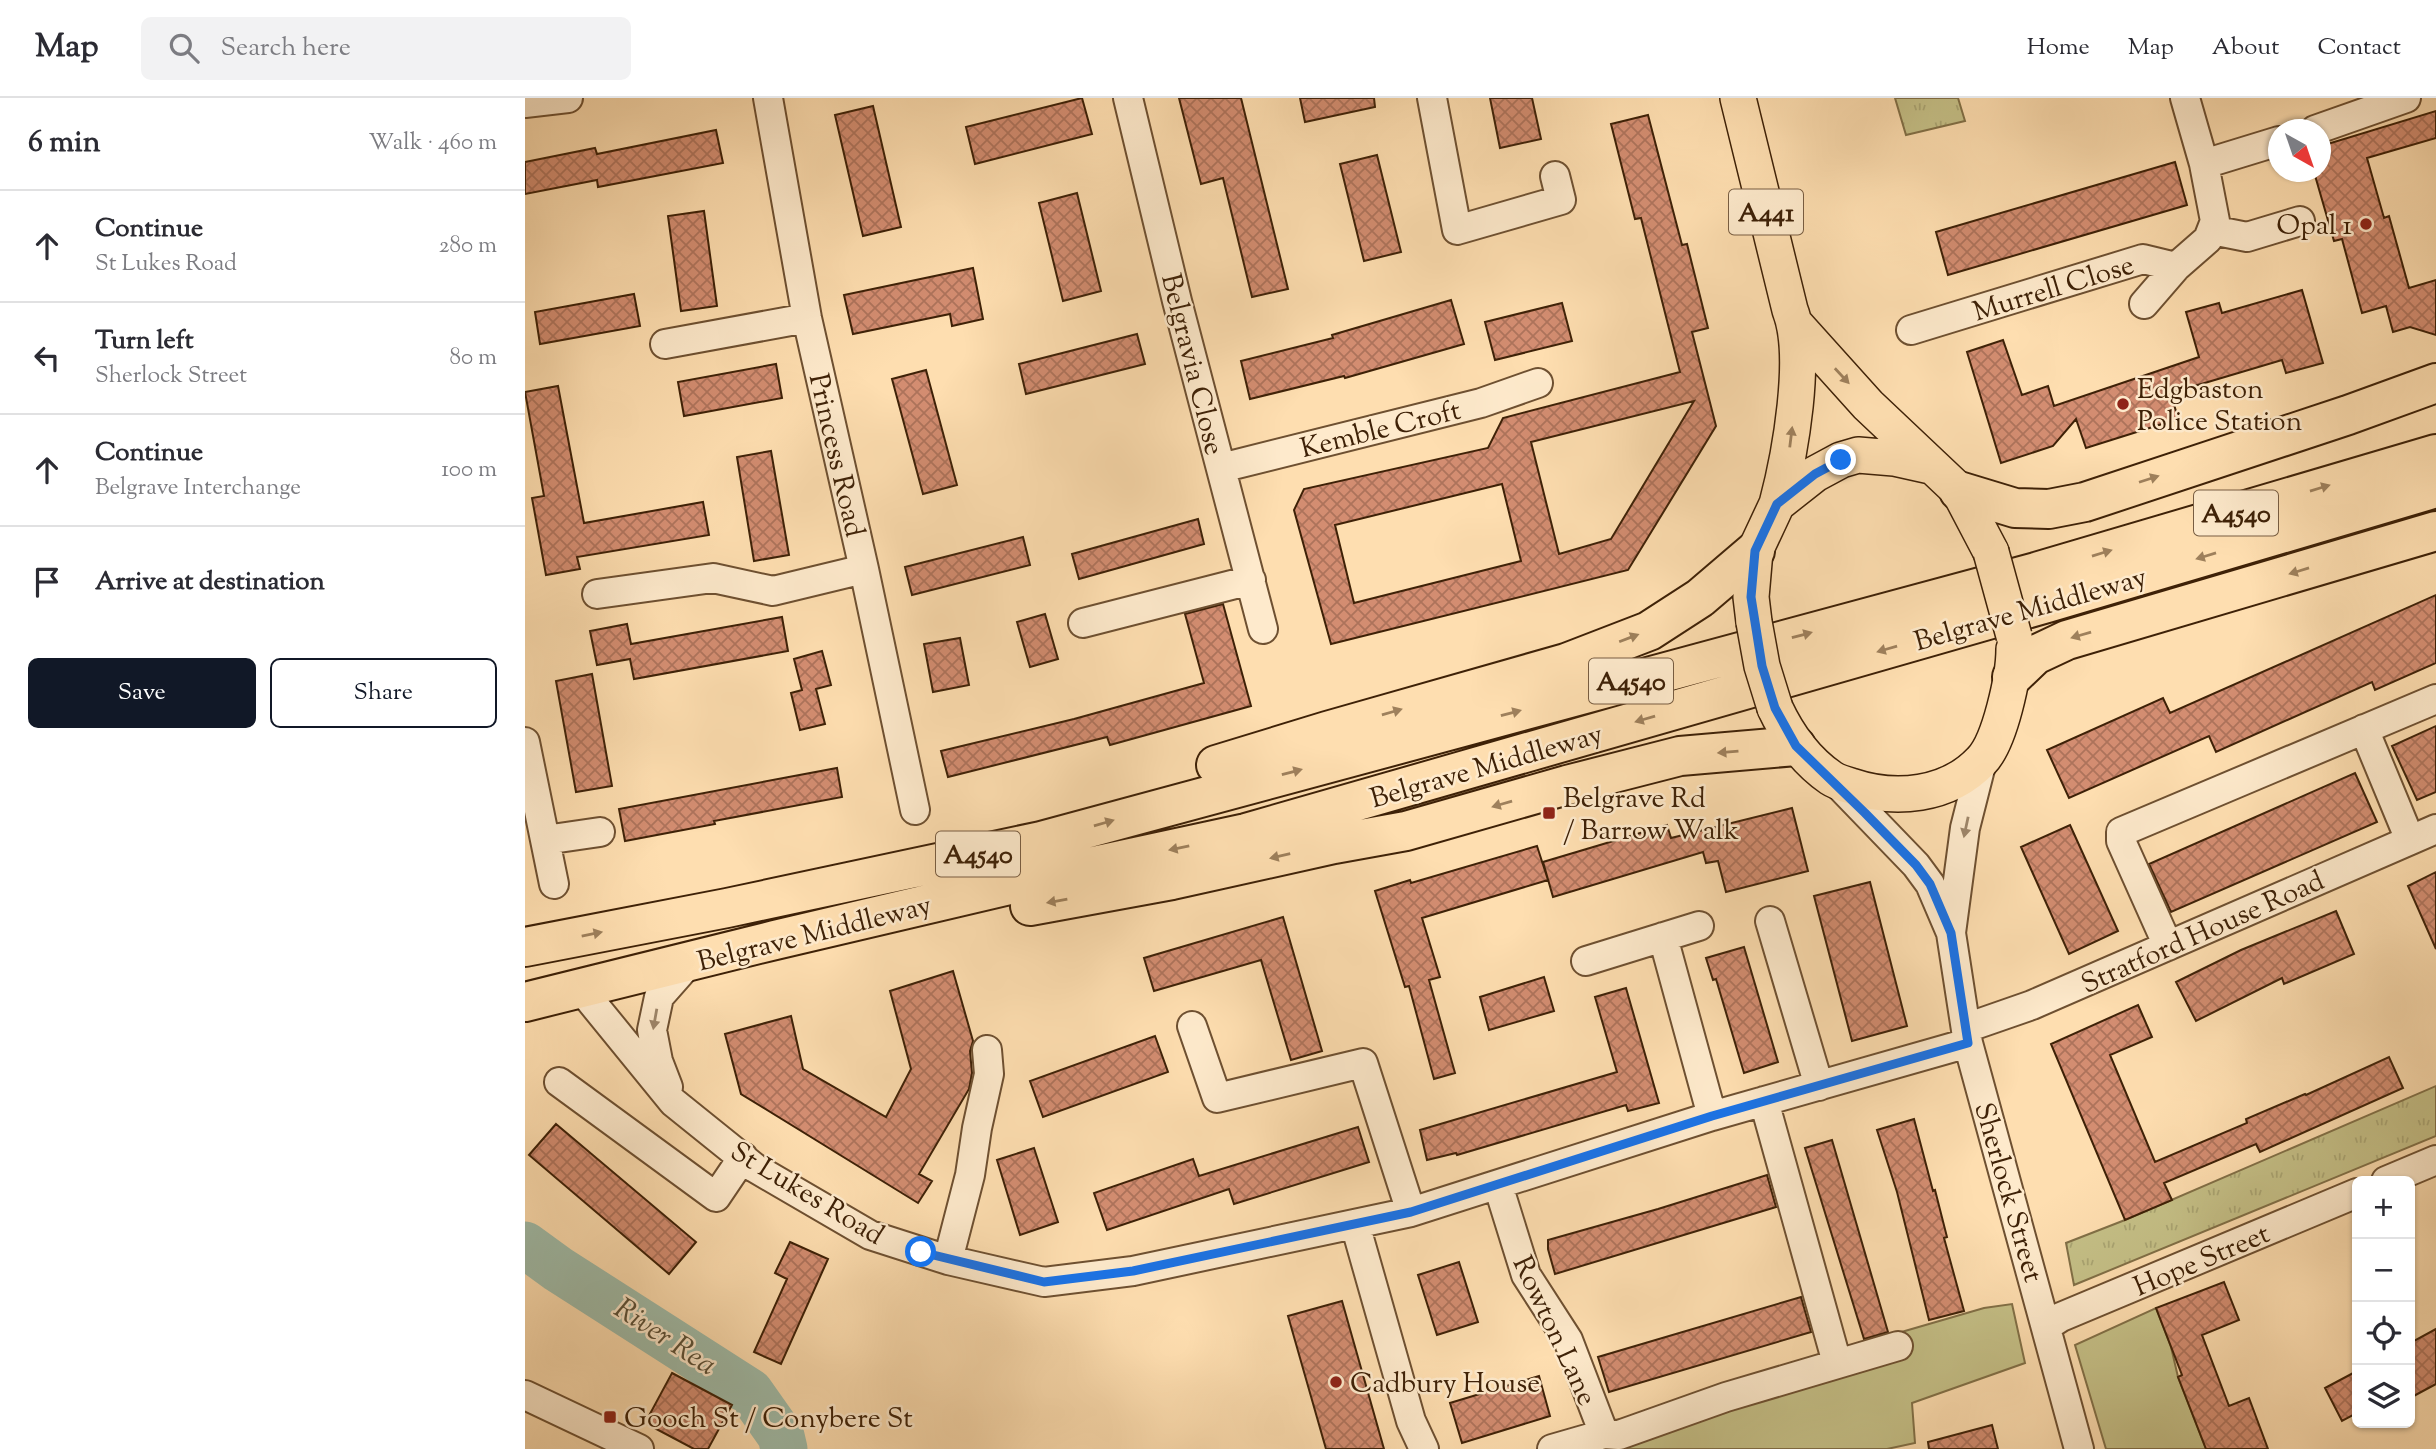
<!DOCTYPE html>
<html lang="en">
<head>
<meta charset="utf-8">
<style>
  body { margin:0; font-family:"Sorts Mill Goudy",serif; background:#f2f2f3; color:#2b2b33 }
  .controls { position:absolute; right:21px; bottom:21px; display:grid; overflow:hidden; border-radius:10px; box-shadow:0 2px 5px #0004 }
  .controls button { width:63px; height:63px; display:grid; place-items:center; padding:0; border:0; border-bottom:2px solid #e1e1e2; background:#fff; color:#2b2b33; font:35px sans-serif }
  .compass { position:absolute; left:1743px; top:21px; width:63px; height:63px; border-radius:50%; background:#fff; box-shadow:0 2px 5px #0004; rotate:140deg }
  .stop { position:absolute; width:21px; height:21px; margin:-16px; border:5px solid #1a73e8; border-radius:50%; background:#fff }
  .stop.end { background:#1a73e8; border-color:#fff; box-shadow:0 2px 7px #0008 }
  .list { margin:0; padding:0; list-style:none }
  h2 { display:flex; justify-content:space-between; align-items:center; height:91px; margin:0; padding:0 28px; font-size:30px }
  h2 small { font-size:23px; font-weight:400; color:#7c7c81 }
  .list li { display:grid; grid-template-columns:46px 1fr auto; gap:21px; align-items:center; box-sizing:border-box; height:112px; padding:0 28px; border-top:2px solid #e1e1e2 }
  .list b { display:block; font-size:26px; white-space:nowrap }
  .list p { margin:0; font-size:23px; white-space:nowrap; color:#7c7c81 }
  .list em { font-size:23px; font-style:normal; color:#7c7c81 }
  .actions { display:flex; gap:14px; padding:21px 28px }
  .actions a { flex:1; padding:16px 0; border:2px solid #111827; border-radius:10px; text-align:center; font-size:24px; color:#111827 }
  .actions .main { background:#111827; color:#fff }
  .icon { flex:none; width:38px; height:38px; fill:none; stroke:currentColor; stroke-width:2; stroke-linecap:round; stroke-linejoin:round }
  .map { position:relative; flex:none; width:1911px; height:1351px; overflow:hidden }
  header { display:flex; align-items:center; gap:42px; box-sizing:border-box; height:98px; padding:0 35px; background:#fff; border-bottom:2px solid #e1e1e2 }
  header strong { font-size:33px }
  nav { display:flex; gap:38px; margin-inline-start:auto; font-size:24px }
  .search { width:490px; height:63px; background:#f2f2f3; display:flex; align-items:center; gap:18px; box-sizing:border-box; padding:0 24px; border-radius:10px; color:#7c7c81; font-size:26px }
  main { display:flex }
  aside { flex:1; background:#fff }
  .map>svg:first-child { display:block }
  .green { fill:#c5c087; stroke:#827047; stroke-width:2 }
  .park { fill:url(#park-tufts); stroke:#827047; stroke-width:2 }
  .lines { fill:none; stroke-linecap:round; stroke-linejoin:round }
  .river { stroke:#a0bca9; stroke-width:47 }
  .building { fill:url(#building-cross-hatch); stroke:#3e2107; stroke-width:2; fill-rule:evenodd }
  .minor-casing { stroke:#6e5031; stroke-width:32 }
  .major-casing { stroke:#3e2107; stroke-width:38 }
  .highway-casing { stroke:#3e2107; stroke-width:42 }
  .minor { stroke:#feeacc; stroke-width:28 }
  .major { stroke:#fedeb0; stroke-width:35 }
  .highway { stroke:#fedeb0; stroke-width:38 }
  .major-bridge-casing { stroke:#3e2107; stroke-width:38; stroke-linecap:butt }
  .major-bridge { stroke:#fedeb0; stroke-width:35 }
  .oneway { fill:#9e805c }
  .oneway2 { fill:#9e866a }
  .route { stroke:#1a73e8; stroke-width:9 }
  .poi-dot { fill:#8f2418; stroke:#feeacc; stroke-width:2.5 }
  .labels { text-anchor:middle; stroke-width:5; stroke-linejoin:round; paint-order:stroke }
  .shield { fill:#feeacc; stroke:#785d42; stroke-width:2 }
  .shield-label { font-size:26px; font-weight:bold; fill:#3e2107 }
  .poi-label { font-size:28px; fill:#3e2107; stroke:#feeacc; text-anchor:start }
  .street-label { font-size:28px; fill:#3e2107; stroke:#feeacc }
  .water-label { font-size:30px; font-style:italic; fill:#5b5038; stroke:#feeacc }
</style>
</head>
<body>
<header>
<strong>Map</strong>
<div class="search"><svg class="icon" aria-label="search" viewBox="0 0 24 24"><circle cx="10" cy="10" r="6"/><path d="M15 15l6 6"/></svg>Search here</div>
<nav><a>Home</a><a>Map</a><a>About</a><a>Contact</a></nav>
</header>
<main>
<aside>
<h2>6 min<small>Walk · 460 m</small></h2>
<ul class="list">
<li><svg class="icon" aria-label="ahead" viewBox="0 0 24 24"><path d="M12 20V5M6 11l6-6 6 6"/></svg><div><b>Continue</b><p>St Lukes Road</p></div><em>280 m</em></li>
<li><svg class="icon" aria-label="left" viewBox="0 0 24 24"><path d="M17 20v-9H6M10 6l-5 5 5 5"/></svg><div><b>Turn left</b><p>Sherlock Street</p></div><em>80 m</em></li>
<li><svg class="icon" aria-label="ahead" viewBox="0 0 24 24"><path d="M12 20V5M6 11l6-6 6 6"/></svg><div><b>Continue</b><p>Belgrave Interchange</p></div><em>100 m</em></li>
<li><svg class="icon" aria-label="arrive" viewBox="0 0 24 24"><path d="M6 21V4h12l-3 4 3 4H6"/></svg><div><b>Arrive at destination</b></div></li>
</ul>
<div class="actions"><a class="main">Save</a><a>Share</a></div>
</aside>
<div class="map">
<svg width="1911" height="1351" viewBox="0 0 1911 1351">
  <defs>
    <pattern id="park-tufts" width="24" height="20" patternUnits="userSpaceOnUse" patternTransform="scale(1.75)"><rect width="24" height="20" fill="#c5c087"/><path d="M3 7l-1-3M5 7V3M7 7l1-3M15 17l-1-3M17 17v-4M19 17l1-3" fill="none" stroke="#aaa573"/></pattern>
    <pattern id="building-cross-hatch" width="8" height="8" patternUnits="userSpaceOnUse" patternTransform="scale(1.75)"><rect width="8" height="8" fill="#d38d71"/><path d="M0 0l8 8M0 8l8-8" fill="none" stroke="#ad735b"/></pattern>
  </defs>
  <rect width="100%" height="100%" fill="#fedeb0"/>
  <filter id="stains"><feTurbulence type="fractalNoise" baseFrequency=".00286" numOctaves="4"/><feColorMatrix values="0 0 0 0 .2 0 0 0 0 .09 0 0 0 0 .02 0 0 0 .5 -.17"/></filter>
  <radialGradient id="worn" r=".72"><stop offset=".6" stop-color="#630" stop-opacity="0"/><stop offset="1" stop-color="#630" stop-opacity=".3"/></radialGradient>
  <path class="green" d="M1487,1206L1500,1265L1387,1305L1390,1345L1362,1351H1069L1373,1235L1459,1210Z
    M1631,1210L1646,1249L1653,1279L1681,1351H1581L1550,1247Z"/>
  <path class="park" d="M1370,0H1433L1440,23L1381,37Z
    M1911,988V1038L1549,1187L1541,1145L1600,1122Z"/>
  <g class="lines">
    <path class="river" d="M0,1147L33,1171L225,1294L256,1338L259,1351"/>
  </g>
  <path class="building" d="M557,0L567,36L450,66L441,29Z
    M654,0H716L763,191L727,199L698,80L676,86Z
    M775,0H849L850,9L780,24Z
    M965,0H1007L1016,41L975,50Z
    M348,8L376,129L338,138L310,17Z
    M1911,13V40L1842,60L1859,120L1864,118L1884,190L1911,182V237L1885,229L1868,234L1861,208L1837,215L1817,141L1809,143L1789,74H1796V48Z
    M1123,17L1157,147L1162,146L1183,230L1167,234L1191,328L1103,472L806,546L769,412L779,391L963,350L978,320L1155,274L1116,120L1110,121L1086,26ZM1169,303L1086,441L1034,456L1006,344ZM977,386L996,463L829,505L810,427Z
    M191,32L198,65L73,89L72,82L0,96V64L70,50L72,56Z
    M852,57L876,154L839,163L815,66Z
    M1650,64L1662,107L1423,177L1411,134Z
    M552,95L576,193L538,203L514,105Z
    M179,113L192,208L156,213L143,118Z
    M448,170L458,221L427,228L425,216L328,236L319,197Z
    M1777,192L1798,265L1761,275L1757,262L1646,295L1653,321L1561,350L1551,321L1528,348L1476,365L1442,254L1478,242L1497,297L1523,288L1529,308L1674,259L1661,214L1694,205L1697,215Z
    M109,196L115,228L15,246L10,214Z
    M926,202L939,246L820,280L819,278L725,301L716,263L808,240L807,237Z
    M1037,205L1047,243L970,262L960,224Z
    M612,236L620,266L501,296L494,266Z
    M251,266L257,300L159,318L153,284Z
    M401,272L432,387L398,396L367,281Z
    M33,288L59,425L178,404L184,437L52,459L55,471L21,477L7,400L19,398L0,294Z
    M246,353L264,457L229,463L212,359Z
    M673,421L679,446L554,481L547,456Z
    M498,439L505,467L387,497L380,469Z
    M1911,497V565L1850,592L1847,584L1691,654L1684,638L1544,700L1522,652L1638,600L1645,615Z
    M698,506L726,608L585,647L582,639L423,679L416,653L549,621L679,585L660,516Z
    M520,516L533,561L505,569L492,524Z
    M257,519L263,553L109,581L105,561L72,567L65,533L102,526L106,546Z
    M435,540L444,587L408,594L399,546Z
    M297,553L306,587L291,591L300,626L275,632L266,595L277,592L269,561Z
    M67,576L87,688L51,694L31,583Z
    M1911,628V694L1892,702L1867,648Z
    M312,670L317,699L189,723L190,726L100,743L94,711Z
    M1830,675L1852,724L1646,814L1624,766Z
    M1267,710L1283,773L1201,794L1193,763L1181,765L1178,754L1028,799L1018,764L1142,727L1146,740Z
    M1545,727L1593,833L1544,856L1496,749Z
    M1012,748L1023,782L897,820L915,879L904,882L930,975L909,981L884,888L880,889L850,793L885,782L886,785Z
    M1911,774V851L1883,788Z
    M1345,784L1382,928L1327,943L1289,798Z
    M1811,813L1829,856L1759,886L1757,880L1671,923L1651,884L1716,852Z
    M758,819L797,953L766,962L736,862L629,893L619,860Z
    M1219,849L1253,964L1219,975L1191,881L1188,882L1181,860Z
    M428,873L448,943L445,953L447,975L444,991L394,1076L407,1083L393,1105L216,996L200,936L266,918L278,971L361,1019L386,971L365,893Z
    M1019,879L1029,913L964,932L955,899Z
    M1101,890L1134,1005L1103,1013L1101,1007L932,1057L931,1055L902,1062L895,1032L1092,974L1070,899Z
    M1613,907L1627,939L1585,957L1630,1064L1722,1025L1721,1021L1780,996L1781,997L1864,959L1878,990L1735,1054L1731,1046L1639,1085L1647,1102L1600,1122L1526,946Z
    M630,938L643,974L518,1019L505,983Z
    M1389,1021L1408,1093L1410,1092L1422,1139L1419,1140L1439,1213L1404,1222L1372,1094L1352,1032Z
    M31,1026L171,1144L144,1176L4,1057Z
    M833,1029L844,1064L709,1106L704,1091L582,1132L569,1095L668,1061L674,1078Z
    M1307,1042L1363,1234L1339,1241L1280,1050Z
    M509,1050L533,1124L495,1137L472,1062Z
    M1242,1077L1251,1109L1030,1176L1023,1151V1142L1133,1111Z
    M265,1144L303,1161L256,1266L229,1254L262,1181L250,1175Z
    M934,1164L953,1224L912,1237L893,1177Z
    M1699,1184L1714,1222L1677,1237L1704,1308L1724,1300L1743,1351H1681L1653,1279L1657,1277L1631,1210Z
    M1276,1199L1286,1234L1084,1294L1073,1259Z
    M817,1203L859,1351H801L763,1218Z
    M1911,1231V1286L1885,1300V1245Z
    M1832,1273V1315L1817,1323L1800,1290Z
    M147,1275L207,1307L183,1351H169L120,1325Z
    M1014,1278L1025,1318L937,1345L925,1305Z
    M1467,1327L1473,1351H1404L1403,1344Z"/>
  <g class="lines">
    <defs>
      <path id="minor" d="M243,0L282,220L339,471L390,712
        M603,0L652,203L738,531
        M907,0L932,132L1036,102L1030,78
        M0,5L43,0
        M1790,32L1881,0
        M1679,66L1754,43
        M1687,132L1722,139L1775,123
        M1619,206L1651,169
        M1386,232L1618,161L1651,169L1683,141L1690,123L1679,66L1660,0
        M140,246L282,220
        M696,370L956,305L1013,285
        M72,496L188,480L248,493L339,471
        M558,525L726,482
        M1839,631L1885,742
        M0,644L29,786
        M1309,682L1391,767L1405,786L1426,835L1443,945L1554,1351
        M20,742L75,734
        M1245,823L1294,988
        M1426,835L1440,730L1457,663
        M1138,839L1187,1018
        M1643,848L1596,743V734L1911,601
        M1061,863L1174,828
        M56,891L148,1004L230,1070L345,1137L423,1162L519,1184L608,1173L886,1114L1187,1018L1443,945
        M667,928L692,1000L838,965L886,1114
        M1441,930L1507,907L1911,731
        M34,984L191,1099L218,1059
        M143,989L133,963L127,932L134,899L164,865
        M1239,1003L1312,1265
        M1861,1083L1911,1062
        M973,1087L1001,1177L1043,1242L1079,1336
        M830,1126L886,1323L899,1351
        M423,1162L445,1077L452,1030L464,976L462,952
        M1522,1228L1536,1219L1832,1095
        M0,1297L114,1351
        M1027,1351L1079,1336L1094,1337L1201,1299L1373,1248"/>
      <path id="major" d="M1213,0L1265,212C1283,258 1265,357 1252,406
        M1271,227L1343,307L1434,393L1466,454
        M1229,524L1226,499L1230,453L1252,406L1290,376L1316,362L1333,357L1369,360L1405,368
        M1250,610C1263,638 1280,662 1306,680C1312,684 1319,686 1326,688C1370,703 1423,698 1456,663C1475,644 1489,578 1489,551"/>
      <path id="highway" d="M1434,393L1490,410L1524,411L1560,404L1823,317L1911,285
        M1487,579L1510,557L1542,542L1911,433
        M691,667L802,633L1041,565L1124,533L1175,500L1230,453
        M505,808L647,782L809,746L881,733L1042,687L1155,658L1271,648
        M0,849L202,810L516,743L1511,474L1911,356
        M0,904L250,842L518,779L721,735L1522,505L1911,390"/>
    </defs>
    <use href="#minor" class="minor-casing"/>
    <use href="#major" class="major-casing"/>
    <use href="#highway" class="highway-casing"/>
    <use href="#minor" class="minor"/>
    <use href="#major" class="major"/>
    <use href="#highway" class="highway"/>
    <defs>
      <path id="major-bridge" d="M1466,454L1489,538
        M1229,524L1237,568L1250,610"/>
    </defs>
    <use href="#major-bridge" class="major-bridge-casing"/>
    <use href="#major-bridge" class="major-bridge"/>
  </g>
  <defs><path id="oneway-solid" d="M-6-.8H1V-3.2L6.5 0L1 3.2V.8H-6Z" transform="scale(1.75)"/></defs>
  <g class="oneway">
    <use href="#oneway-solid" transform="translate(1317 278) rotate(47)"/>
    <use href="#oneway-solid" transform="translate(1266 339) rotate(-83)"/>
    <use href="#oneway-solid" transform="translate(1624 381) rotate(-18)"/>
    <use href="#oneway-solid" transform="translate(1795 390) rotate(-17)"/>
    <use href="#oneway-solid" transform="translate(1577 455) rotate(-17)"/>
    <use href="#oneway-solid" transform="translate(1681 458) rotate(163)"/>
    <use href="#oneway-solid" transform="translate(1774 473) rotate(163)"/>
    <use href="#oneway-solid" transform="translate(1277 537) rotate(-15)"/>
    <use href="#oneway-solid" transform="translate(1556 537) rotate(164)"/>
    <use href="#oneway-solid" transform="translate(1104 540) rotate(-21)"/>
    <use href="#oneway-solid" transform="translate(1362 551) rotate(164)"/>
    <use href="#oneway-solid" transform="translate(867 614) rotate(-16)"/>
    <use href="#oneway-solid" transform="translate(986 615) rotate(-15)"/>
    <use href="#oneway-solid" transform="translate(1120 621) rotate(164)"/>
    <use href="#oneway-solid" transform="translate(1203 654) rotate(175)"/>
    <use href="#oneway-solid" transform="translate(767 674) rotate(-15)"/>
    <use href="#oneway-solid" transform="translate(977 706) rotate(164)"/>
    <use href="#oneway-solid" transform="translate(579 725) rotate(-16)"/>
    <use href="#oneway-solid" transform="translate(654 750) rotate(168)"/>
    <use href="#oneway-solid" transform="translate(755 758) rotate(167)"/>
    <use href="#oneway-solid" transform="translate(532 803) rotate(170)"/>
    <use href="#oneway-solid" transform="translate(67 836) rotate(-11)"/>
  </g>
  <g class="oneway2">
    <use href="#oneway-solid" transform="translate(1441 729) rotate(102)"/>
    <use href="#oneway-solid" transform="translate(130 921) rotate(100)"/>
  </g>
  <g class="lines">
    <path class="route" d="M396,1154L519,1184L608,1173L886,1114L1187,1018L1443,945L1426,835L1405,786L1391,767L1340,715L1271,648L1250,610L1237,568L1226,499L1230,453L1252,406L1290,376L1316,362"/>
  </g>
  <g class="poi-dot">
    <circle cx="1841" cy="126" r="7"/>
    <circle cx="1598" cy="306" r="7"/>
    <rect x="1017" y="708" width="14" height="14" rx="3.5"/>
    <circle cx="811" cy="1284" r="7"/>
    <rect x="78" y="1312" width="14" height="14" rx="3.5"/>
  </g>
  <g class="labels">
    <g class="shield">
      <rect x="1204" y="91.5" width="74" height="45" rx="5"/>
      <rect x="1669" y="392.5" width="84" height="45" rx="5"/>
      <rect x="1064" y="560.5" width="84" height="45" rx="5"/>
      <rect x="411" y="733.5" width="84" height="45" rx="5"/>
    </g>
    <g class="shield-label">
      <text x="1241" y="123">A441</text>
      <text x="1711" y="424">A4540</text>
      <text x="1106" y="592">A4540</text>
      <text x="453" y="765">A4540</text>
    </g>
    <g class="poi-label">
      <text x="1827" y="136" text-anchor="end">Opal 1</text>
      <text x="1612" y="300">Edgbaston<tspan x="1612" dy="32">Police Station</tspan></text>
      <text x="1038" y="709">Belgrave Rd<tspan x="1038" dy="32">/ Barrow Walk</tspan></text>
      <text x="825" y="1294">Cadbury House</text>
      <text x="99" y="1329">Gooch St / Conybere St</text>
    </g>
    <g class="street-label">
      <text transform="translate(1528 189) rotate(-17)" y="10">Murrell Close</text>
      <text transform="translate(669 266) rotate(76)" y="10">Belgravia Close</text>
      <text transform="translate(855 330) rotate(-14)" y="10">Kemble Croft</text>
      <text transform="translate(313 357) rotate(77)" y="10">Princess Road</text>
      <text transform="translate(1505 510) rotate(-16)" y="10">Belgrave Middleway</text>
      <text transform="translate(961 667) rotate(-16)" y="10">Belgrave Middleway</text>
      <text transform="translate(1677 833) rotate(-24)" y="10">Stratford House Road</text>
      <text transform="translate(289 834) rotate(-14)" y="10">Belgrave Middleway</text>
      <text transform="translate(283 1094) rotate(31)" y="10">St Lukes Road</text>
      <text transform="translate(1485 1094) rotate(74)" y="10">Sherlock Street</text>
      <text transform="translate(1676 1161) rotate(-23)" y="10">Hope Street</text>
      <text transform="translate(1031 1232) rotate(65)" y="10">Rowton Lane</text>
    </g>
    <g class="water-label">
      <text transform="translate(141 1238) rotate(33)" y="10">River Rea</text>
    </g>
  </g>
  <rect width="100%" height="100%" filter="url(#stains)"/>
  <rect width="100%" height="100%" fill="url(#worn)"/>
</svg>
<div class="controls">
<button>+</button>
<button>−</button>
<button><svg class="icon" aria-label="locate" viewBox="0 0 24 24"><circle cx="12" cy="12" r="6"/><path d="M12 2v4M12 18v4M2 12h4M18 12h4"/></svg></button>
<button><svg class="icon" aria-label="layers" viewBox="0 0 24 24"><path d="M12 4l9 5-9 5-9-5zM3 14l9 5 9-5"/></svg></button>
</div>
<svg class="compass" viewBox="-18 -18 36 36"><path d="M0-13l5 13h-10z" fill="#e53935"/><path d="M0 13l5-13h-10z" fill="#7c7c81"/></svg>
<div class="stop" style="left:396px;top:1154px"></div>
<div class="stop end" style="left:1316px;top:362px"></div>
</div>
</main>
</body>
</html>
